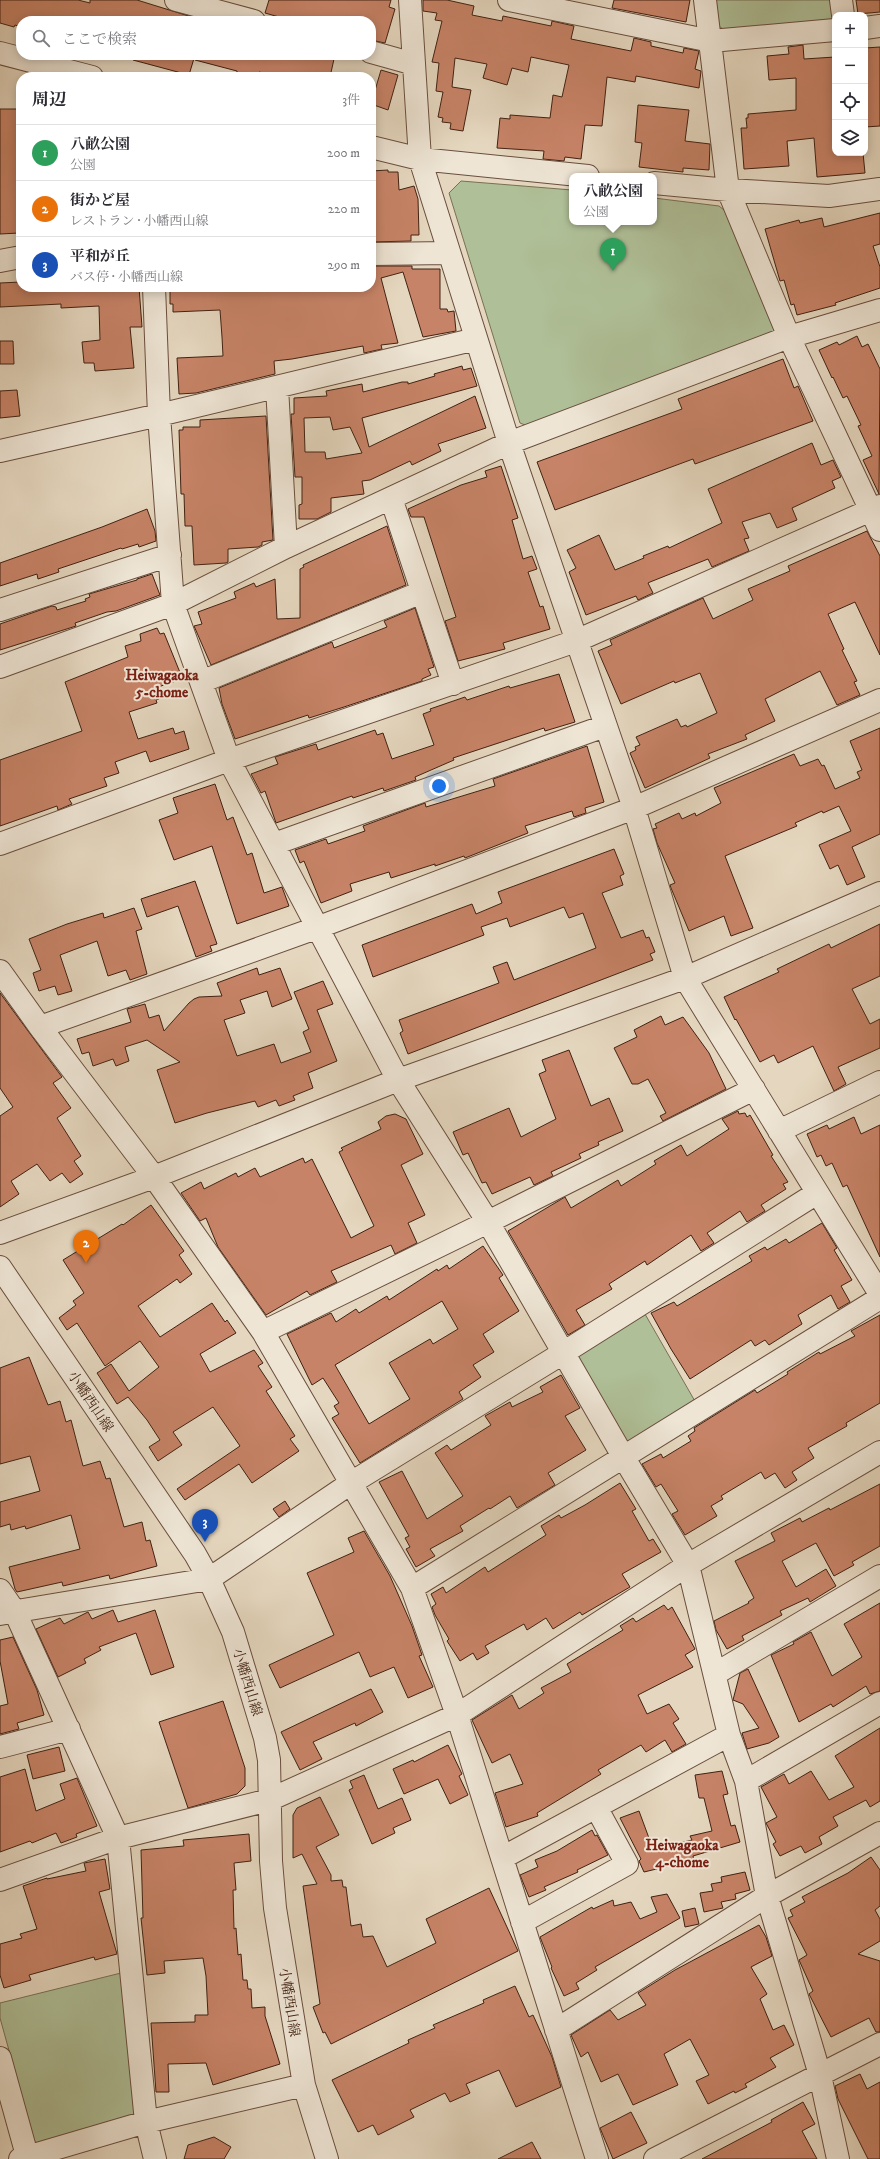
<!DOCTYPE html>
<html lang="ja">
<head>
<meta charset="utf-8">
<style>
  body { margin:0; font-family:"IM FELL DW Pica","Noto Serif JP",serif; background:#f7f7f7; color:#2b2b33 }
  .controls { position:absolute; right:12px; top:12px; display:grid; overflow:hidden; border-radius:8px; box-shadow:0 2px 10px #0003 }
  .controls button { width:36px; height:36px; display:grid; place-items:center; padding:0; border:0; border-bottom:1px solid #e1e1e2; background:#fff; color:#2b2b33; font:20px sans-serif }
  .you { position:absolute; left:439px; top:786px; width:14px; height:14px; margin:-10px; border:3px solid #fff; border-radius:50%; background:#1a73e8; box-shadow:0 0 0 6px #1a73e833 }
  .badge { display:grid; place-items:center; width:26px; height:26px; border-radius:50%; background:#111827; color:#fff; font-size:13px; font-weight:700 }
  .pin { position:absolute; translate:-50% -33px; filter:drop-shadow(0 1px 2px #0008) }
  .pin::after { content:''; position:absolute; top:21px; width:14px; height:12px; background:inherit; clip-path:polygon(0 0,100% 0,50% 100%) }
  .popup { position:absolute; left:569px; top:173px; width:88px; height:52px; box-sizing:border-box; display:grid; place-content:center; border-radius:8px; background:#fff; filter:drop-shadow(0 1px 3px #0005); font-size:13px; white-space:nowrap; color:#7c7c81 }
  .popup b { font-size:15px; color:#2b2b33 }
  .popup::after { content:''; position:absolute; left:50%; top:100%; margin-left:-8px; border:8px solid transparent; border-top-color:#fff }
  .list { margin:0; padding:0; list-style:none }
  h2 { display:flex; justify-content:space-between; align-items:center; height:52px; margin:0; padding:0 16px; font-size:17px }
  h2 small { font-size:13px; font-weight:400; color:#7c7c81 }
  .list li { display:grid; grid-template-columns:26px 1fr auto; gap:12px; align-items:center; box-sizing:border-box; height:56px; padding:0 16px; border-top:1px solid #e1e1e2 }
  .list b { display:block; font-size:15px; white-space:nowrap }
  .list p { margin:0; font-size:13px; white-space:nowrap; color:#7c7c81 }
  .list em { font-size:13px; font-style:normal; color:#7c7c81 }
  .icon { flex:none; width:22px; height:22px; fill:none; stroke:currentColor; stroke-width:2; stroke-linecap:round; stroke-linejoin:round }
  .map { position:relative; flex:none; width:880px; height:2159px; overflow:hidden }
  .search { position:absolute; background:#fff; box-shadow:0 2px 10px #0003; left:16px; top:16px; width:360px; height:44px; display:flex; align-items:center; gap:10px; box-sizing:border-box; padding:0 14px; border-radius:16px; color:#7c7c81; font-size:15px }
  .panel { position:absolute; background:#fff; box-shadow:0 2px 10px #0003; left:16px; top:72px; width:360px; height:220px; border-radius:16px }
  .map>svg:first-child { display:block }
  .green { fill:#afbf97; stroke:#787054 }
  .building { fill:#c78367; stroke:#412112; fill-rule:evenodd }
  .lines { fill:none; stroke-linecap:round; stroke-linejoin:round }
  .minor-casing { stroke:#6a4e3d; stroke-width:24 }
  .minor { stroke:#eee5d5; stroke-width:22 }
  .labels { text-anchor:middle; stroke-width:4; stroke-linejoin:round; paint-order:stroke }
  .street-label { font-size:14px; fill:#412112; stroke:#eee5d5 }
  .neighbourhood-label { font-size:15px; font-weight:bold; fill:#7a1f14; stroke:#eee5d5 }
</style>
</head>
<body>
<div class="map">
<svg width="880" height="2159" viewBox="0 0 880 2159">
  <rect width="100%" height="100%" fill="#e5d7bf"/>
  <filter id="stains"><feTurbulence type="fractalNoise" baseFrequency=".005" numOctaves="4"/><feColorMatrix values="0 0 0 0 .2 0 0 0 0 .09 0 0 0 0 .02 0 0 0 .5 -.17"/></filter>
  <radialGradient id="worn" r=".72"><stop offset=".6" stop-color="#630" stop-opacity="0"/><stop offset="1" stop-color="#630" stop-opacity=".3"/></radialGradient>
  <path class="green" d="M715,0H837L835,21L727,32L719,26Z
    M461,181L572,190V222H654V198L719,206L729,214L775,327L772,337L530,427L520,423L449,193Z
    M645,1314L696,1403L628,1446L577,1357Z
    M121,1973L135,2114L35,2144L0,2018V2003Z"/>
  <path class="building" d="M0,0H78L90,3V0H137L192,17V21H21V27L15,25L14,27L0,23Z
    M269,0H391L389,7L395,9L385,43L371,40V21H301L287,17L286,19L265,13Z
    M423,0H447L474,6L472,15L502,21L503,16L551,26L552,21L574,26L571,39L631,51L634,38L651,42V46L683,53L684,48L699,51L695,69L701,71L699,88L636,76L635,82L607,77L602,126L585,125L581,159L565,157L564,161L543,159L544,151L497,148L500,118L510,119V115L550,118L553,95L562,97L569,65L531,57L528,72L512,68L507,85L483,78L487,64L455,58L452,87L471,90L463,131L450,129L451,123L442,122L443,118L438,117L443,92L436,91L439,63L432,62L442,21L435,20L437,13L423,11Z
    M614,0H690L686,22L612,8Z
    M856,0H880V12L858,14Z
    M803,45L804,59L835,57V153H863L865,173L817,177L814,138L787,141L789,166L744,169L741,128H747L746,118H748V114L796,110V78L769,80L767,56L789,54L788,47Z
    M880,47V126L865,127V48Z
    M134,55H195L189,75L133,60Z
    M195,55H318L334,59L330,77H280L259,72L257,77H237V71L195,60Z
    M381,70L398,75L388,110L371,104Z
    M638,105L689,110L685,141L710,144L709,170L683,168V172L639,167L642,143L635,142Z
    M0,109H21V197H17L19,233L0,234Z
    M388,170V172H398L399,190L414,186L418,199L419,235H411V241L371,242V171Z
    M880,213V244L873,246L880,267V288L835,303L836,305L797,315L794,304L791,305L784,280L780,281L765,229L799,220L800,223L822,218L824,227Z
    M371,266H412V269H440V309H447L448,312L454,311L456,331L423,337L403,272L381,278L398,343L381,345L382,349L364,353L363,346L292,359L274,361L275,374L196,393L179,394L177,358L223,356L222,337L220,310L173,312V304H170V290H173V287H256V291L298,289V287H371Z
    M21,282V287H139L142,327H130L134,368L95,371L94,363H84L82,342L100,340L99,306L61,308V304L0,307V283Z
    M857,336L862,347L868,344L880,369L879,494L863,460L872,456L858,426L861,425L847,396L843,398L833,377L832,378L819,350L837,342L839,345Z
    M0,341H13L14,364H0Z
    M783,359L794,388L798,386L813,421L695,464L693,459L555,510L537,462L682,409L678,399Z
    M462,366L463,370L471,368L477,386L362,418L369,447L475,396L486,428L438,444L441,451L412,465L410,461L370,480L362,481L364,494L331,498V512L317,519H299V505L302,504V477H295L291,414H294V398L327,396L326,391L362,384L363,392L402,382H408V384L435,376L434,374ZM330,417L333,430L350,427L362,453L326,459L325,452H305L304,418Z
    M17,390L20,416L0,418V391Z
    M266,416L273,540L262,542V545L258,547L228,549V562L226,563L194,565L192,526H185L184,494H181L179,430H183V427H200V420Z
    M812,443L821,465L833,460L841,477L832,481L835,488L792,508L797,520L777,528L770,513L742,522L749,538L744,539L749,551L712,567L708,559L650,582L648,583L653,593L638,600L636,596L586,615L569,572L576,568L567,550L599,535L615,570L644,558L643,556L668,546L669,548L722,523L708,489Z
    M501,466L518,518L512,520L523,559L532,556L537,569L528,572L540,607L543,606L550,629L503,643L505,649L458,661L445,621L456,617L424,517H411L408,509L461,485L487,477L485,471Z
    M147,509L155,531L156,541L139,547L138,544L122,549L121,548L58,569L59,572L38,579L37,574L0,586V563L102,527Z
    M387,526L406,585L211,665L194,626L202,624L198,612L236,598L234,592L254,583L256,587L275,579L277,619L300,618V569L304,567L303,565Z
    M867,531L880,556V655L855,602L828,614L844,649L842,650L857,681L854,682L860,695L837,705L820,671L765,699L775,721L745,735L747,739L708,754L710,758L645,788L630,753L636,750L635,747L640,745L636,737L677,719L681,727L686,725L687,727L717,713L700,673L675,683L674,681L621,704L598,651L612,645L610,640L703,598L713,619L753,600L748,589L790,571L788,566Z
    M152,574L160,595L116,611L107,612L75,623L76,626L73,627L0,650V624L52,606L56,607L57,610L86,601L85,599L90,597L89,594L137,580V579Z
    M415,608L434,667L428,669L431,675L422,679V681L344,707L309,718L308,715L235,739L222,704L219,688L332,642L334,648L387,627L384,621Z
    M157,628L160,634L164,633L181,675L175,677L176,681L155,688L159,699L156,700L157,703L129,712L138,739L173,728L175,734L184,731L189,749L150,762L146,751L115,762L119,773L104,778L107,786L69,799L72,804L58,810L57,806L0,826V760L82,731L65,682L128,657L125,646L141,641L140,634Z
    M559,674L575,722L545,731L544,728L453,758L454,760L415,777L416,780L384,791L383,788L353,798L352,796L276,823L265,791L261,793L251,774L278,764L275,757L316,744L318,750L375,730L377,735L383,733L392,759L434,745L423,714L431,711L430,709L465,697L467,700L509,686L510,688Z
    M880,728V834L852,847L865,877L847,885L838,865L830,869L819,845L851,831L839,806L823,813L822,811L795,823L797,826L725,856L753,928L731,936L724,916L689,931L671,888L670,885L675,883L657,843L653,829L657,828L655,824L679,813L682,819L695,813L696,816L721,803L714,788L794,754L800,766L818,759L822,766L824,765L835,789L860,778L857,772L862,770L850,741Z
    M587,746L604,802L585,808L586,813L574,817L572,811L525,826L528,833L465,858L464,856L435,866V864L391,878L389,872L350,884L352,891L321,903L304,861L300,863L295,850L326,839L328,844L365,831L363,826L425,803L426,807L495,786L493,779Z
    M215,784L227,820L233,817L247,855L252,853L264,893L282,887L289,906L237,924L212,846L174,860L159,820L178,813L173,798Z
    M614,849L624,874L620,876L623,885L602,893L621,938L643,930L646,938L649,937L655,952L650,954L653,960L408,1054L400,1033L403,1031L399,1020L499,983L493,967L507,962L514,980L596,948L583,913L569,918L564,907L510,927L507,918L481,927L484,935L373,977L362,945L472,904L476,914L502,903L498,892Z
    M195,881L217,944L210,946L212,951L196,957L178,906L147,917L141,899Z
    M134,908L142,929L136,931L147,974L130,980L126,970L108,976L97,941L60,955L72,991L58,995L55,986L39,991L33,973L41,970L29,939L67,924L103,913L104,918Z
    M880,924V976L852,989L870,1024L880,1019V1048L838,1067L846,1084L834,1091L813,1046L778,1063L774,1055L760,1062L736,1019L735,1020L724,997L779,972L777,969L829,944L831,948Z
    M257,968L259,975L280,968L292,999L272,1007L267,991L240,1000L245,1013L224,1020L237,1056L274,1044L281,1063L311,1052L303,1032L309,1029L294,992L323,981L333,1004L317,1010L337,1061L308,1073L313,1088L293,1096L295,1100L279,1106L276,1100L258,1107L255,1101L207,1113L175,1123L157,1070L180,1062L147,1040L125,1047L129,1061L116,1066L113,1059L93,1066L89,1052L82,1054L77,1039L131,1022L127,1009L145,1004L149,1018L159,1015L164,1031L189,1003L194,999L199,997L222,996L217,983Z
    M0,993L62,1077L53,1083L71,1108L57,1118L81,1156L74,1161L83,1174L70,1183L62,1173L50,1181L37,1164L11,1181L19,1194L0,1207V1116L13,1107L0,1088Z
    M661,1016L665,1025L683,1017L709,1053L726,1089L663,1121L660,1116L666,1113L648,1079L638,1084H632L614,1048L637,1037L634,1030Z
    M569,1050L591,1106L609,1098L623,1131L598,1142L599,1145L579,1154L581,1158L551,1172L553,1176L534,1185L530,1177L492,1194L486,1182L482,1183L468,1153L463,1155L453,1132L509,1108L521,1137L556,1119L539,1074L546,1071L542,1060Z
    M738,1111L739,1114L745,1113L747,1117L750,1115L773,1155L771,1156L788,1182L783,1184L786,1189L761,1205L765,1211L747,1222L740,1211L707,1233L714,1243L701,1251L691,1235L647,1265L645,1261L609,1284L612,1289L576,1310L585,1325L568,1335L508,1231L565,1197L571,1208L618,1180L621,1186L656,1164L654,1161L681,1145L687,1156L729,1129L722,1119Z
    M395,1114L406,1119L423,1154L401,1165L425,1215L408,1223L417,1243L395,1254L391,1245L331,1271L337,1282L310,1295L307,1291L266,1315L218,1247L206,1218L200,1221L181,1193L201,1182L204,1189L236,1173L238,1177L255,1168L260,1177L303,1158L305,1163L312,1159L351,1238L374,1226L339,1152L343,1150L341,1148L381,1129L378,1122L386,1116Z
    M854,1117L861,1134L880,1125V1257L847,1185L843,1187L832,1163L826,1166L821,1155L817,1157L807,1134L827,1125L829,1129Z
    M151,1205L184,1251L179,1255L192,1274L180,1283L177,1279L138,1306L160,1337L212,1303L225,1322L227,1320L236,1333L200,1354L210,1372L254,1350L263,1363L258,1366L272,1387L266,1391L295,1436L290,1439L299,1451L252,1483L239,1464L185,1500L177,1489L240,1446L213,1407L173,1432L182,1445L158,1461L149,1447L160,1440L147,1420L128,1397L117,1404L97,1373L111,1364L129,1391L159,1367L140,1341L105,1366L77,1323L67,1330L59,1318L76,1305L73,1301L84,1293L63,1260L122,1224L123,1225Z
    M822,1223L837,1248L834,1250L852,1280L841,1286L850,1302L838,1309L831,1295L798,1315L802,1324L769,1345L765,1340L755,1346L751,1340L690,1379L671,1349L651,1313L674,1302L677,1306L752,1261L749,1256L765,1247L767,1250L786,1239L789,1243Z
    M483,1246L503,1275L499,1278L519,1311L483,1334L494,1352L473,1365L481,1377L459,1392L463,1399L360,1463L332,1418L339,1414L334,1406L339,1403L323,1378L312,1385L287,1334L331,1313L336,1322L356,1309L359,1313L387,1296L389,1300L437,1269L438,1271L447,1265L449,1269ZM442,1301L458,1329L433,1344L430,1339L389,1363L410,1399L369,1424L335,1365Z
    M880,1315V1403L846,1423L847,1426L808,1448L814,1458L792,1472L797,1480L785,1488L775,1473L765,1479L761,1472L721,1496L723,1499L711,1506L717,1516L685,1535L672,1514L678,1511L661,1484L656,1487L642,1464L661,1454L663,1458L691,1441L688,1436L695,1431L694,1428L755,1390L757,1393L788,1374L787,1372L819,1352L820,1354L855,1336L851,1331Z
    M29,1357L48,1405L60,1401L66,1422L71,1420L83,1466L100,1461L106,1479L110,1478L124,1527L142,1522L146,1541L150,1540L157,1566L110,1579L109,1575L63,1586L62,1582L17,1592L15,1589L9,1567L80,1549L71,1515L26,1529L25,1526L11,1530L10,1524L0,1527V1502L40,1491L30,1456L0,1464V1368Z
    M561,1375L580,1408L565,1416L586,1450L548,1473L555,1485L517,1508L510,1496L490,1509L489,1508L460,1526L463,1531L430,1549L435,1556L416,1567L406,1549L410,1547L405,1538L409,1536L379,1482L402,1471L427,1519L463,1496L435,1453L447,1445L451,1450L491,1425L485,1416L510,1402L512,1407L543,1392L540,1387Z
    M620,1483L636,1509L632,1511L649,1541L653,1539L661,1552L622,1574L630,1587L582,1615L580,1612L553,1629L546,1618L527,1630L524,1624L485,1646L489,1653L477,1660L473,1653L460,1661L447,1641L449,1639L435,1615L432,1607L436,1604L431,1594L443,1587L446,1593L485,1567L488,1572L546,1535L541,1526L559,1515L561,1518L585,1505Z
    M880,1484V1546L852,1562L854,1565L834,1576L816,1543L782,1561L796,1587L826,1569L836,1586L810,1602L808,1598L780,1611L782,1615L742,1636L744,1640L727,1649L716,1630L714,1621L749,1603L748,1602L754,1598L735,1561L775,1541L771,1533L800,1518L802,1522L829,1508L830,1510Z
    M285,1501L290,1509L279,1517L273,1509Z
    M364,1531L390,1576L412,1626L422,1655L419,1656L433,1687L408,1698L394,1667L370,1677L359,1652L280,1688L269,1665L334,1635L307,1573L354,1552L348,1538Z
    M880,1603V1691L870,1694L866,1686L833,1707L831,1704L799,1722L771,1655L794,1644L793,1642L811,1632L832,1676L862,1657L844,1624Z
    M664,1605L668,1610L672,1607L695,1649L685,1655L693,1667L638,1695L647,1714L669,1704L679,1719L673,1723L686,1744L672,1752L665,1740L646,1752L641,1745L598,1770L601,1774L537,1813L538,1816L506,1827L495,1793L523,1784L510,1754L492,1763L472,1720L512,1695L519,1709L544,1693L541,1688L571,1672L567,1664L623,1630L620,1626L633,1618L636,1622Z
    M113,1610L118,1622L155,1610L174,1667L151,1675L136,1633L99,1647L101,1650L84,1659L86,1663L58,1677L36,1629L60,1618L64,1624L88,1612L92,1619Z
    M13,1637L37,1690L44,1715L17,1723L19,1729L0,1734V1706L8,1704L0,1661V1640Z
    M748,1669L779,1737L769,1743L747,1749L742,1733L759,1728L743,1704L733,1700L740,1673Z
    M371,1689L383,1712L356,1726L355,1723L313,1742L322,1759L300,1770L281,1732Z
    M223,1701L245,1768V1786L237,1794L188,1808L159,1722Z
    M880,1728V1801L870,1807L866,1800L833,1817L838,1826L819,1837L822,1844L805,1853L801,1846L780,1856L773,1844L776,1842L766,1823L777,1817L761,1787L784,1774L789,1784L811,1771L829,1800L854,1787L835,1756Z
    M448,1745L462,1774L459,1776L468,1795L450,1804L438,1779L404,1794L393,1769L413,1760L414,1762Z
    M59,1747L65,1771L33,1779L27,1755Z
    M25,1769L36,1811L65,1799L60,1784L77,1778L97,1826L76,1834L77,1837L61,1843L56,1833L32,1843L30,1841L0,1852V1777Z
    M722,1771L728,1794L723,1795L731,1826L735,1825L740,1842L693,1856L694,1860L644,1872L639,1861L641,1859L620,1818L639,1811L653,1849L692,1840L690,1836L712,1831L704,1798H699L695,1775Z
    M364,1775L378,1809L402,1798L411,1820L393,1828L395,1833L372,1844L349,1790L353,1788L350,1781Z
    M320,1797L339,1835L316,1847L331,1875V1881L342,1880L343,1887H346L351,1926L361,1924L363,1937L373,1936L387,1967L436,1943L426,1919L489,1888L518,1951L331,2044L325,2032L323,2033L313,2007L320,2004L303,1886L317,1884L302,1854L293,1858V1815L297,1808Z
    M592,1830L595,1836L597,1835L608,1855L577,1870L578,1872L544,1887L546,1890L529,1897L520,1875L538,1867L535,1860L557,1851Z
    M249,1834L251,1861L234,1863L236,1890H233L234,1929L236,1928L238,1955L241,1954L243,1980H247L248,1989H251L252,2008L265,2007V2016L280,2064L213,2085L206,2063L168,2064L169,2092H156L151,2023L195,2022V2015H208L206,1976L203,1958L164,1961L165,1973L147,1975L141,1918H143L141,1850L184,1846L183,1840Z
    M871,1857L880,1870V1906L875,1910L880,1919V1941L858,1954L880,1961V2032H876L869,2018L831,2037L809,1994L813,1991L799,1960L807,1955L788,1918L793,1916L790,1910L805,1902L802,1897L848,1873Z
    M105,1859L110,1889L99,1892L117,1954L95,1960L94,1957L29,1975L31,1980L4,1988L0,1975V1944L22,1938L20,1934L37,1929L23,1886L47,1878V1879L86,1871L84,1863Z
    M745,1872L750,1890L735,1894L736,1899L721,1902L723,1908L704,1912L700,1893L713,1891L711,1884L722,1882L721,1877Z
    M667,1894L680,1918L595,1967L597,1970L576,1983L579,1989L564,1996L551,1968L552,1967L540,1937L592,1907L593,1909L613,1900L614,1906L631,1902L640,1919L657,1912L651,1897Z
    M695,1908L699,1924L685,1927L682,1911Z
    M759,1925L766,1937L772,1956L751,1967L767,1994L760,1999L773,2030L784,2025L794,2045L770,2058L776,2067L745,2084L747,2087L735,2093L734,2091L708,2104L696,2081L709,2075L690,2039L664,2054L678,2085L633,2105L618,2074L601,2082L588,2052L581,2057L571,2035L610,2010L618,2020L646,2005L638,1993L675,1970Z
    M515,1986L529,2017L533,2015L552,2057L561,2087L516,2107L499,2070L466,2084L470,2093L450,2102L445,2093L410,2110L414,2117L378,2135L373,2125L358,2132L332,2080L409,2043L408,2040L435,2028L433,2025L484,2003L483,2000Z
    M860,2074L867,2089L880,2082V2159H868L838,2099L835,2086Z
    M803,2102L815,2124L802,2131L817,2159H702L772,2122L771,2120Z
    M631,2112L647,2143L613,2159L600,2128Z
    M214,2137L231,2147L224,2159H184L188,2145Z
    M532,2142L541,2159H498Z"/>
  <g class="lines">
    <defs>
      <path id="minor" d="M176,0L254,21
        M410,0L420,159L509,443L634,808L685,978L880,1294
        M509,0L711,41L835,30
        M705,0L728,190L789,337L880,530
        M841,0L843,15
        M865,28L880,26
        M371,52L414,64
        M0,53L92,77
        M371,147L420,159L588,176
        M654,183L728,190L829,196L880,189
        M371,254L449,253
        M0,261L21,257
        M154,287L159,415L173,604L229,760L398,1080L488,1222L624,1458L688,1565L729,1735L746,1781L767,1896L820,2075L838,2159
        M277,387L286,547
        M0,451L159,415L476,339
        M391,498L453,684
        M0,610L170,555
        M0,667L173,604L286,547L509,443L789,337L880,310
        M201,682L422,592
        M0,844L229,760L576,641L880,506
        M274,844L605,726
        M0,971L40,1027L154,1177L263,1332L412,1588L457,1715L597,2159
        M40,1027L319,927L634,808L880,700
        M779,1131L880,1082
        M0,1233L154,1177L398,1080L685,978L880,893
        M0,1267L195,1554L209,1579L233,1632L265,1738L269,1760L271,1861L275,1908L304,2085L327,2159
        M263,1332L488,1222L754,1089
        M412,1588L880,1298
        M0,1590L15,1612L118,1838L146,2122L155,2159
        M0,1614L209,1579L351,1483L563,1353L817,1193
        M715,1674L880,1576
        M0,1747L69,1729
        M746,1781L880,1703
        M502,1858L729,1735
        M0,1880L118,1838L269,1800L457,1715L688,1565L880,1452
        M522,1922L627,1864L596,1807
        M556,2030L767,1896L880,1833
        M0,2058L28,2159
        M20,2159L146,2122L304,2085
        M655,2159L880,2044"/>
    </defs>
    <use href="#minor" class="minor-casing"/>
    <use href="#minor" class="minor"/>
  </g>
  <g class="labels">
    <g class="street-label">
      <text transform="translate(91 1401) rotate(56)" y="5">小幡西山線</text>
      <text transform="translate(248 1682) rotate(73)" y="5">小幡西山線</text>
      <text transform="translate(290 2002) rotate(81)" y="5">小幡西山線</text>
    </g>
    <g class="neighbourhood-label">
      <text x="162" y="680">Heiwagaoka<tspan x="162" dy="17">5-chome</tspan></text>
      <text x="682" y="1850">Heiwagaoka<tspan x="682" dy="17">4-chome</tspan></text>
    </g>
  </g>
  <rect width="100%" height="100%" filter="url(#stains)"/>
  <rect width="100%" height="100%" fill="url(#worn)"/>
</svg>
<div class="controls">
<button>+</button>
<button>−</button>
<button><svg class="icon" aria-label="locate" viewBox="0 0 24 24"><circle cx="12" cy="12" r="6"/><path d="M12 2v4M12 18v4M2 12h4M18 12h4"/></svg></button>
<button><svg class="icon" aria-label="layers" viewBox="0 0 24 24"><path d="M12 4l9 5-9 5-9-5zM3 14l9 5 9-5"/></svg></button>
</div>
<div class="you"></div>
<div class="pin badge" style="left:613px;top:271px;background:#2e9e5b">1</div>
<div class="popup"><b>八畝公園</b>公園</div>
<div class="pin badge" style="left:86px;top:1263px;background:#e8710a">2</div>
<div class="pin badge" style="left:205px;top:1542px;background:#1a4fb4">3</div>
<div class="search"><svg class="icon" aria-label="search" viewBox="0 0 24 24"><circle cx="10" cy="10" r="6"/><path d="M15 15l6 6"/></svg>ここで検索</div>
<section class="panel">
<h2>周辺<small>3件</small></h2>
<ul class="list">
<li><span class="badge" style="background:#2e9e5b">1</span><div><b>八畝公園</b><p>公園</p></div><em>200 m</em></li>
<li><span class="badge" style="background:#e8710a">2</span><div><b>街かど屋</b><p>レストラン · 小幡西山線</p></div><em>220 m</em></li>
<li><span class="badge" style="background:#1a4fb4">3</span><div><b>平和が丘</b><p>バス停 · 小幡西山線</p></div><em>290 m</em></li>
</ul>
</section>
</div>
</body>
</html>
